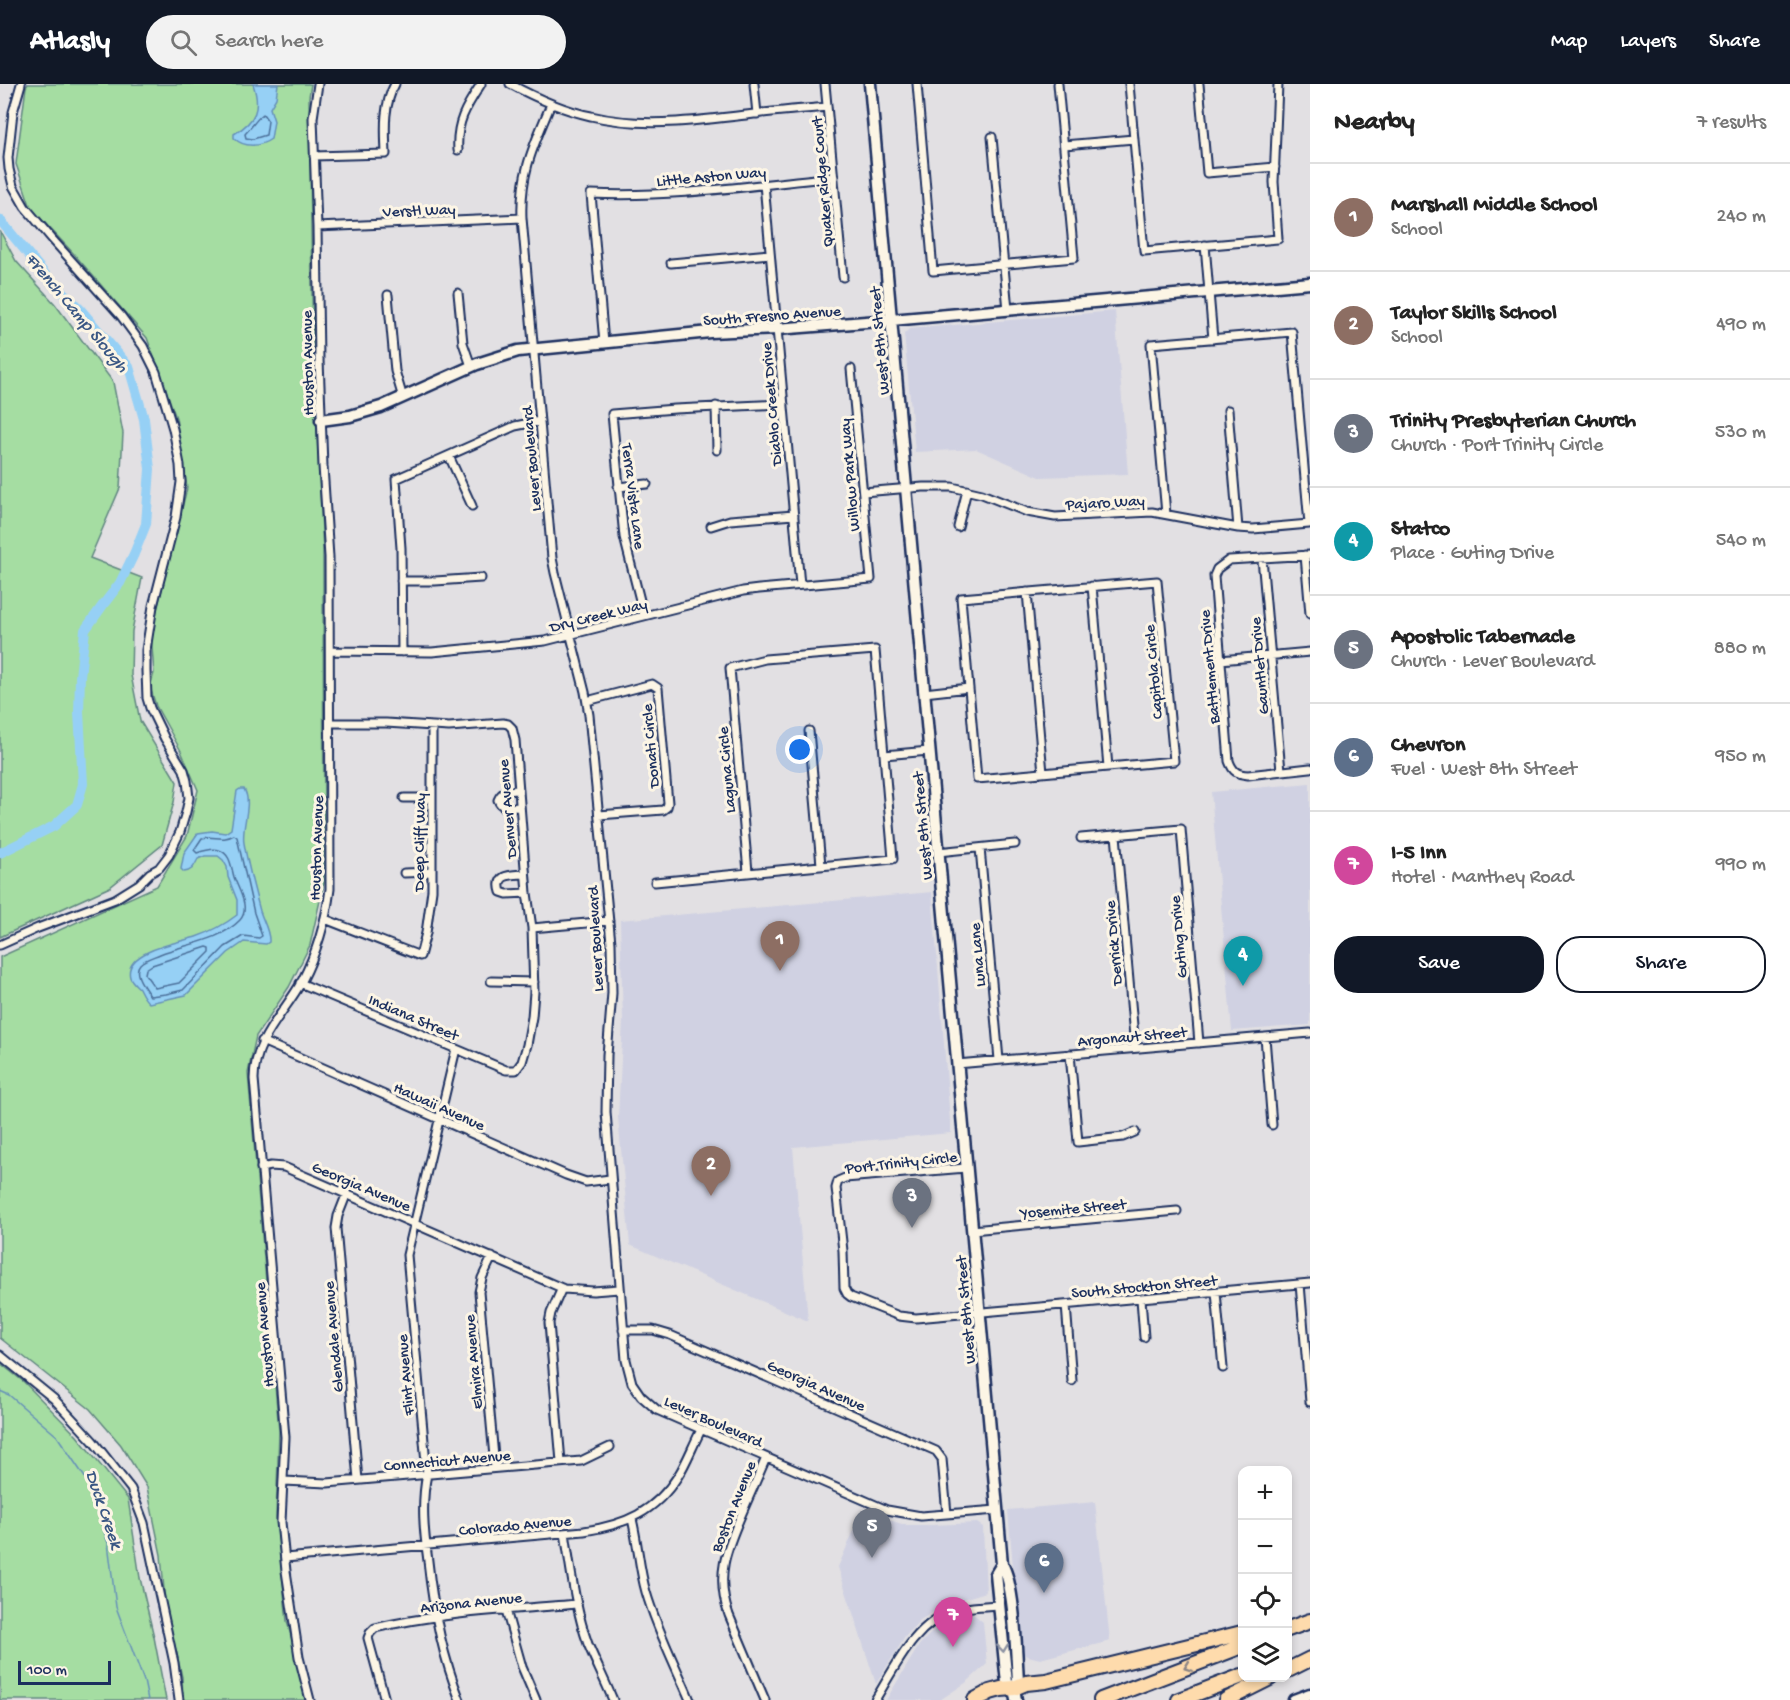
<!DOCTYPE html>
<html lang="en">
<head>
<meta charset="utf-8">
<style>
  body { margin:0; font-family:"Gochi Hand",sans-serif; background:#f2f2f2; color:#222 }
  .controls { position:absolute; right:18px; bottom:18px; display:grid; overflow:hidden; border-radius:12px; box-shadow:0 3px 9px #0003 }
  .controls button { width:54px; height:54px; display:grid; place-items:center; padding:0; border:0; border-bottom:2px solid #e0e0e0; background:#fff; color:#222; font:30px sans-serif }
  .scale { position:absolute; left:18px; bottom:15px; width:93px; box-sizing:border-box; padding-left:6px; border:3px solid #1b2f5e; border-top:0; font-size:16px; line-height:21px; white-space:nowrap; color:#1b2f5e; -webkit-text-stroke:4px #fcf5e5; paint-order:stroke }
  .you { position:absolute; left:800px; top:666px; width:21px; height:21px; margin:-15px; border:4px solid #fff; border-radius:50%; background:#1a73e8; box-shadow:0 0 0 9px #1a73e833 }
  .badge { display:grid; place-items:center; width:39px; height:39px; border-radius:50%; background:#111827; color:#fff; font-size:20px; font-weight:700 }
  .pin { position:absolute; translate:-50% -50px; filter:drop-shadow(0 2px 3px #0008) }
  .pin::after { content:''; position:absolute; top:32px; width:21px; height:18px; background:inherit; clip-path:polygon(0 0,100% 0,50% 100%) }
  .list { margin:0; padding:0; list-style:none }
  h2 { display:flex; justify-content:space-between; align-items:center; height:78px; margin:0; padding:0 24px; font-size:26px }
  h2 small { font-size:20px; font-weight:400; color:#767676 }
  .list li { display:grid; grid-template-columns:39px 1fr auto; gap:18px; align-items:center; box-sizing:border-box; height:108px; padding:0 24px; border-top:2px solid #e0e0e0 }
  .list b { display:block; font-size:22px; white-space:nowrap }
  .list p { margin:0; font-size:20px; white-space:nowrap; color:#767676 }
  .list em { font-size:20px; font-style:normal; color:#767676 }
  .actions { display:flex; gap:12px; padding:18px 24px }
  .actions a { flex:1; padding:14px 0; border:2px solid #111827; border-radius:24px; text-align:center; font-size:21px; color:#111827 }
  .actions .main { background:#111827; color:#fff }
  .icon { flex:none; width:33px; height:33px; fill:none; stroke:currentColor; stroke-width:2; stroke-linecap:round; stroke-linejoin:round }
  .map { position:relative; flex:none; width:1310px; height:1616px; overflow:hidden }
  header { display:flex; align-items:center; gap:36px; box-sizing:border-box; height:84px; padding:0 30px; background:#111827; color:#fff }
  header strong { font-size:28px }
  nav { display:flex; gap:33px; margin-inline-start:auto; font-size:21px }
  .search { width:420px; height:54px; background:#f2f2f2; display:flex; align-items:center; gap:15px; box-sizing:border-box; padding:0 21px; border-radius:33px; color:#767676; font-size:22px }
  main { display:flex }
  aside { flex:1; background:#fff }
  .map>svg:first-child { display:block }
  .built { fill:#d0d1e2 }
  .green { fill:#a5dda2; stroke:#608680; stroke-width:1.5 }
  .water { fill:#96d0f5; stroke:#6590b9; stroke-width:1.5 }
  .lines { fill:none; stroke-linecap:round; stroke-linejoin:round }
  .shore { stroke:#4c6f9a; stroke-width:1.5 }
  .stream { stroke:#6590b9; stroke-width:1.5 }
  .river { stroke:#96d0f5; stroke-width:10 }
  .street-casing { stroke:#1b2f5e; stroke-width:11 }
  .secondary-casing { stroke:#1b2f5e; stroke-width:15 }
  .highway-casing { stroke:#1b2f5e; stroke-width:18 }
  .street { stroke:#fcf5e5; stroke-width:7 }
  .secondary { stroke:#fcf5e5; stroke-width:10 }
  .highway { stroke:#fedbac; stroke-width:14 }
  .oneway { stroke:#8c92a2 }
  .oneway2 { stroke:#8c8585 }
  .labels { text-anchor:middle; stroke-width:6; stroke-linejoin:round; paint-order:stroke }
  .street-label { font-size:16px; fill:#1b2f5e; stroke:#fcf5e5 }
  .water-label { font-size:18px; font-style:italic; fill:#3a5784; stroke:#fcf5e5 }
</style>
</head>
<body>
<header>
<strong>Atlasly</strong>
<div class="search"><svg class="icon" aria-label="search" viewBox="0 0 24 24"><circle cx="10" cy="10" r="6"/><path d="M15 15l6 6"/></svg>Search here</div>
<nav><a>Map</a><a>Layers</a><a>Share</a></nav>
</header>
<main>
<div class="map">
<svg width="1310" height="1616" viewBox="0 0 1310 1616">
  <rect width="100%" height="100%" fill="#e2e0e3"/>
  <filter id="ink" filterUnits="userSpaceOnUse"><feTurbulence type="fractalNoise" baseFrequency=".0167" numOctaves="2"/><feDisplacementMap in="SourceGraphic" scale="12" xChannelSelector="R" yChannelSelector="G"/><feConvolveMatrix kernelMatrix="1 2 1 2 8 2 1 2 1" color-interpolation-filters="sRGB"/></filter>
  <g filter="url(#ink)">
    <path class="built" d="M1115,227L1128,390L1040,393L976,365L915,368L904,250L909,245Z
      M1310,699V941L1232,947L1211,708Z
      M932,808L951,1049L793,1063L808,1237L630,1161L618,1033L623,937L620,836Z
      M1095,1418L1110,1557L1040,1575L1024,1571L1018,1539L1008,1426Z
      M862,1428L909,1442L977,1439L983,1443L986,1508L947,1520L920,1536L905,1553L876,1600L838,1483Z
      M972,1529L983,1538L987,1580L967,1598L940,1616H886L920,1560L933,1547Z"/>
    <path class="green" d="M28,0H311L309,13L313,270L323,467L324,799L310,861L289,903L256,952L248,989L279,1347L276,1433L287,1537L308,1616H183L182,1593L165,1518L161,1471L147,1403L121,1361L90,1325L0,1254V873L157,802L187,752L198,706L181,667L156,622L150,603L154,589L151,550L187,404L176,334L147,254L73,169L31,124L16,80L26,3Z
      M0,147L16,177L55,220L113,298L123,349L120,404L90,474L142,494L132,547L131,591L140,637L177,698L174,718L162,761L110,803L0,853Z
      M0,1279L24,1298L77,1352L128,1415L140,1494L154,1553L166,1616H0Z"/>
    <path class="water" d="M253,0H278L276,14L270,24L274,37L271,55C260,63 244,64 234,54V50C256,37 261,24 253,0Z
      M240,705H244C253,720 241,742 244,759C248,782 254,805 260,827C263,837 270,848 269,858L266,860L244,858L228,869L186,911L149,919C144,915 142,910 139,904C136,901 131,897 130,893C123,867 180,858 196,853C211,848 224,841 237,831V816L228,793L227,783L223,776L218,772H205L198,775C194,782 193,787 184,788L181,785L184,769L198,749L212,747L225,749L231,745L237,707Z"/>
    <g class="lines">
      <path class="shore" d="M263,30L268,37L266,51L253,55L246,54L245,50C251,44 257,34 263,30Z
        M234,751L237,753L254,829L262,852L259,854L243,852L225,863L183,906L166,910L150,912C145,904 132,889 140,880C145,875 153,873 160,870C186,860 220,857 240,836C251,824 238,805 234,793C231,783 231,770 219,766C213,764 203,767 197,769L194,766L202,754C214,751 222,758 234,751Z
        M207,863L210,864V868L179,899L155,904L145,890L146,885L152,881Z"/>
      <path class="stream" d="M0,1307L9,1311L57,1352L86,1395L108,1459L116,1523L144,1597L148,1616"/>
      <path class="river" d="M0,136L48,194L80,225L129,283L144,335L150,385L146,440L134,470L120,499L103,521L85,546L80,593L79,628L83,700L77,721L54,742L0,769"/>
      <defs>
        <path id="street" d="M510,0C536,14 562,26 591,32C645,45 700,36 754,30C778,27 803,25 827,23
          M754,0L757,30
          M825,0L843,193
          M917,0L933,187L1074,174L1058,0
          M1129,0L1144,167L1278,155L1274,98L1278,0
          M1199,0L1207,89L1275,83
          M551,20C534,61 520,88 522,134L552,474L555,489L585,608L589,631L611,859L612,909L607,971L606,1028L626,1276L632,1299L641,1312L657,1326L887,1426L921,1432L997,1426
          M992,53L1008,226
          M1064,61L1134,55
          M458,66C456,38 466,23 481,0
          M314,72L386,70C385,45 383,22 395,0
          M764,100L800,501
          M317,143L522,134
          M1205,161L1213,255
          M671,179L770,170
          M458,209L463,259L471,282
          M388,211L395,287L403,314
          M604,259L591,110C672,114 753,101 834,93
          M716,322L717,366
          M1228,326L1238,444
          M449,372L472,422
          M618,403L647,400
          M863,408L923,403H952L982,410L1027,428L1055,433L1152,428L1238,444L1253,445L1309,440L1292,248L1151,260L1166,430
          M711,442L730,436L794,431
          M958,443L967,406
          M1305,471L1310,530
          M1310,471L1229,476L1217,485L1214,492L1229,677C1233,688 1237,690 1248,691L1310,684
          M1262,474L1281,687
          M401,497H435L481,494
          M1157,497L1174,677L977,695L961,514Z
          M1092,502L1108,683
          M1027,508L1043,689
          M644,532L624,453L612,330L675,325L784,320
          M330,567L432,568L545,557L743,507L759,505L871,495L851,285
          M402,568L401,464L396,395L515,342L540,337
          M1220,576L1310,568
          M924,609L969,604
          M587,617L652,600L658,604L668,719L667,723L663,726L599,731
          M809,647L821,781
          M884,671L929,667
          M518,706C509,707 502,706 498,716C502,726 510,723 520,723
          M404,714H432
          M1116,751L1135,964
          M1081,754L1181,745L1199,959
          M980,764L999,976
          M938,768L1015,760
          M404,789L432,788
          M525,790C512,791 495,789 501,808L507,810L527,809
          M655,798L893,775L875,566L765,575L730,584L748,788
          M325,835L420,872L426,849L432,806V642
          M532,844L609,837
          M0,861L38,844L115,815L139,800L150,789L159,784L169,771L180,748L186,728L189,714L187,697L184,686L165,655L150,624L147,614L146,587V566L153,522L176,433L181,398L180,381L173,345L156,288L143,262L121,232L52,155L25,123L13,102L9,85L8,74L13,28L21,0
          M491,897L534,898
          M300,899L506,986H516L522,978L527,961L532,933L534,908L532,844L527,809L515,656L512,644L508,640L503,639L449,643L386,639H330
          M1265,953L1272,1041
          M262,957L566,1091L586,1098L610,1095
          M456,965L407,1171L427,1390C421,1419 424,1448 428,1477C433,1525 442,1571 460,1616
          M1070,970L1078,1058L1123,1053L1135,1048
          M957,980L1310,949
          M261,1084L271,1082L284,1083L564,1205L593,1207L619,1205
          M966,1084L845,1094L838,1097L836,1104L843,1167L844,1204L847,1210L851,1213L899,1232L916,1234L1310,1199
          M347,1109L338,1132L336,1144L358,1396
          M972,1146L1177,1127
          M492,1173L482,1194L479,1208L495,1384
          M1300,1200L1310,1318
          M1216,1208L1223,1284
          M1141,1215L1144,1253
          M1066,1221L1072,1297
          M623,1246H653L670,1251L936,1367L942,1375L947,1430
          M0,1271L54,1315L93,1357L131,1405L144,1439L174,1579L179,1616
          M561,1378L549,1239L551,1229L562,1204
          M284,1397L327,1399L581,1377L610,1363
          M632,1435C638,1459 639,1484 646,1508C657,1546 675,1580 690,1616
          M565,1449C571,1486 575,1524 588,1560C596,1579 605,1597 613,1616
          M285,1474L584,1447C625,1441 655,1428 678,1392C687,1378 693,1361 701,1346
          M506,1526L522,1583L536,1616
          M310,1616L299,1573L286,1487L281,1438L285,1353L254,995C254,955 284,930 302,897C317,868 326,837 330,805L329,473L323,382L319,276L317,143L313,34L318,0
          M385,1616L368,1554L370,1549L375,1544C441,1528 510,1526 577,1520
          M765,1616L729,1531C715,1492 726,1466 742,1429C750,1411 758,1392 766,1374
          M875,1616C895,1584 914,1540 953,1527C967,1522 983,1522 999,1521"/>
        <path id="secondary" d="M870,0L1002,1480C1015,1502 1016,1569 1018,1597L1014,1604L1016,1616
          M321,336L350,332L381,323L477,280L518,267L710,248L777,245L891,236L1310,199
          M1002,1480L996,1490L1007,1599L1014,1604
          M1294,1616L1310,1610"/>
        <path id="highway" d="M1288,1545L1310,1537
          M1288,1586L1310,1575
          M975,1616L990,1608L1001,1605L1014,1604L1026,1599L1046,1597L1242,1549
          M1101,1616L1242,1562
          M1179,1616L1242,1592
          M1226,1616L1270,1594"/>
      </defs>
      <use href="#street" class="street-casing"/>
      <use href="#secondary" class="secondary-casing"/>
      <use href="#highway" class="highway-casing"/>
      <use href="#street" class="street"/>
      <use href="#secondary" class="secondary"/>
      <use href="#highway" class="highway"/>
    </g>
    <defs><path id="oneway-chevron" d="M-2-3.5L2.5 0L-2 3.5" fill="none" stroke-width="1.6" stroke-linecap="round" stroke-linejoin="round" transform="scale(1.5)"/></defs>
    <use class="oneway" href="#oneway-chevron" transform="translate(1003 1564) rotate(84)"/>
    <use class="oneway2" href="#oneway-chevron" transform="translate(1188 1583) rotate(159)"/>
  </g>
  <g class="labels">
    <g class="street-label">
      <text transform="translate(711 91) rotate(-5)" y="6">Little Aston Way</text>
      <text transform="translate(821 98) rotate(-95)" y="6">Quaker Ridge Court</text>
      <text transform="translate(419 125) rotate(-2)" y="6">Verstl Way</text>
      <text transform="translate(772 230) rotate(-4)" y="6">South Fresno Avenue</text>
      <text transform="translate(878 257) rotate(-95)" y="6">West 8th Street</text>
      <text transform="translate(306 279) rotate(-91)" y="6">Houston Avenue</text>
      <text transform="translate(770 320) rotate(-95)" y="6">Diablo Creek Drive</text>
      <text transform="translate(530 375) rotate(-95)" y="6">Lever Boulevard</text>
      <text transform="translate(848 391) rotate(-95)" y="6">Willow Park Way</text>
      <text transform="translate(635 412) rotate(83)" y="6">Terra Vista Lane</text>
      <text transform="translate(1105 417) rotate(-3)" y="6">Pajaro Way</text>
      <text transform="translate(598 530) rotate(-14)" y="6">Dry Creek Way</text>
      <text transform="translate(1258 582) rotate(-95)" y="6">Gauntlet Drive</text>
      <text transform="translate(1208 583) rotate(-95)" y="6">Battlement Drive</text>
      <text transform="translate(1152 588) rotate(-95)" y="6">Capitola Circle</text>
      <text transform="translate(649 662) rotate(-95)" y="6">Donati Circle</text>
      <text transform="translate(725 686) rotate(-95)" y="6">Laguna Circle</text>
      <text transform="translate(506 725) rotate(-95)" y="6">Denver Avenue</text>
      <text transform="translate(921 742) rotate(-95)" y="6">West 8th Street</text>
      <text transform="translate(418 758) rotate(-89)" y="6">Deep Cliff Way</text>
      <text transform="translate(315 764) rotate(-88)" y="6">Houston Avenue</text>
      <text transform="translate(1177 853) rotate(-95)" y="6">Guting Drive</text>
      <text transform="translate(594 855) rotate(-93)" y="6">Lever Boulevard</text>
      <text transform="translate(1112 859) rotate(-95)" y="6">Derrick Drive</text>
      <text transform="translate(976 871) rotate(-95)" y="6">Luna Lane</text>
      <text transform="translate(414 932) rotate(23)" y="6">Indiana Street</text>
      <text transform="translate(1132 951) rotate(-5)" y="6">Argonaut Street</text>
      <text transform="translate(440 1021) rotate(24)" y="6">Hawaii Avenue</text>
      <text transform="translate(901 1077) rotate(-6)" y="6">Port Trinity Circle</text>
      <text transform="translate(362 1101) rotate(23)" y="6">Georgia Avenue</text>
      <text transform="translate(1073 1123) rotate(-5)" y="6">Yosemite Street</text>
      <text transform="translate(1144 1201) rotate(-5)" y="6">South Stockton Street</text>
      <text transform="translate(964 1226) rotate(-95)" y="6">West 8th Street</text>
      <text transform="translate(263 1251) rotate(-95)" y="6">Houston Avenue</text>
      <text transform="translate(332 1253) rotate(-95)" y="6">Glendale Avenue</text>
      <text transform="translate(472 1278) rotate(-95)" y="6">Elmira Avenue</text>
      <text transform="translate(404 1291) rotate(-95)" y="6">Flint Avenue</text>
      <text transform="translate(817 1300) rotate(24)" y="6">Georgia Avenue</text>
      <text transform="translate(714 1336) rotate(24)" y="6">Lever Boulevard</text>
      <text transform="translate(447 1375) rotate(-5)" y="6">Connecticut Avenue</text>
      <text transform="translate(732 1422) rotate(-68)" y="6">Boston Avenue</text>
      <text transform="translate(515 1440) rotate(-5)" y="6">Colorado Avenue</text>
      <text transform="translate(471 1517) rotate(-6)" y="6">Arizona Avenue</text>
    </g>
    <g class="water-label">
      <text transform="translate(78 228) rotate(50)" y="6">French Camp Slough</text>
      <text transform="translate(105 1425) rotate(71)" y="6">Duck Creek</text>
    </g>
  </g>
</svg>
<div class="controls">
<button>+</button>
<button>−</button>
<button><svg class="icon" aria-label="locate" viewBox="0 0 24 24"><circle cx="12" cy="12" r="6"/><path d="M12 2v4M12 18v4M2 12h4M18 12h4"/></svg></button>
<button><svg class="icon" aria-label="layers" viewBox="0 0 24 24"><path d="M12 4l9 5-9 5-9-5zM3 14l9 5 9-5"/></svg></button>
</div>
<div class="scale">100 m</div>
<div class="you"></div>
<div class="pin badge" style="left:780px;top:887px;background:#8d6e63">1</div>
<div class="pin badge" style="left:711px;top:1112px;background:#8d6e63">2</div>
<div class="pin badge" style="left:912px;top:1144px;background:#6b7280">3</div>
<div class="pin badge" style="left:1243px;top:902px;background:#0f9aa8">4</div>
<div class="pin badge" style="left:872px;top:1474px;background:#6b7280">5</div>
<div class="pin badge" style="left:1044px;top:1509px;background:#5c6f8a">6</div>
<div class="pin badge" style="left:953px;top:1563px;background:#d1479c">7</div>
</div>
<aside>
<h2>Nearby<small>7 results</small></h2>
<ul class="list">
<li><span class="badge" style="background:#8d6e63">1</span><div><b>Marshall Middle School</b><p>School</p></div><em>240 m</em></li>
<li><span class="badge" style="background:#8d6e63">2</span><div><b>Taylor Skills School</b><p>School</p></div><em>490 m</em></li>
<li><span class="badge" style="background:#6b7280">3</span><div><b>Trinity Presbyterian Church</b><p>Church · Port Trinity Circle</p></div><em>530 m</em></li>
<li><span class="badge" style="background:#0f9aa8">4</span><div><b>Statco</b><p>Place · Guting Drive</p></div><em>540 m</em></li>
<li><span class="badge" style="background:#6b7280">5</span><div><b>Apostolic Tabernacle</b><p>Church · Lever Boulevard</p></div><em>880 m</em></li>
<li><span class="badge" style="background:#5c6f8a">6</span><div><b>Chevron</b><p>Fuel · West 8th Street</p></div><em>950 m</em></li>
<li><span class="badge" style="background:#d1479c">7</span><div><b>I-5 Inn</b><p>Hotel · Manthey Road</p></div><em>990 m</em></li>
</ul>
<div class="actions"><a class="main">Save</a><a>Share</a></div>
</aside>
</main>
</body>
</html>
